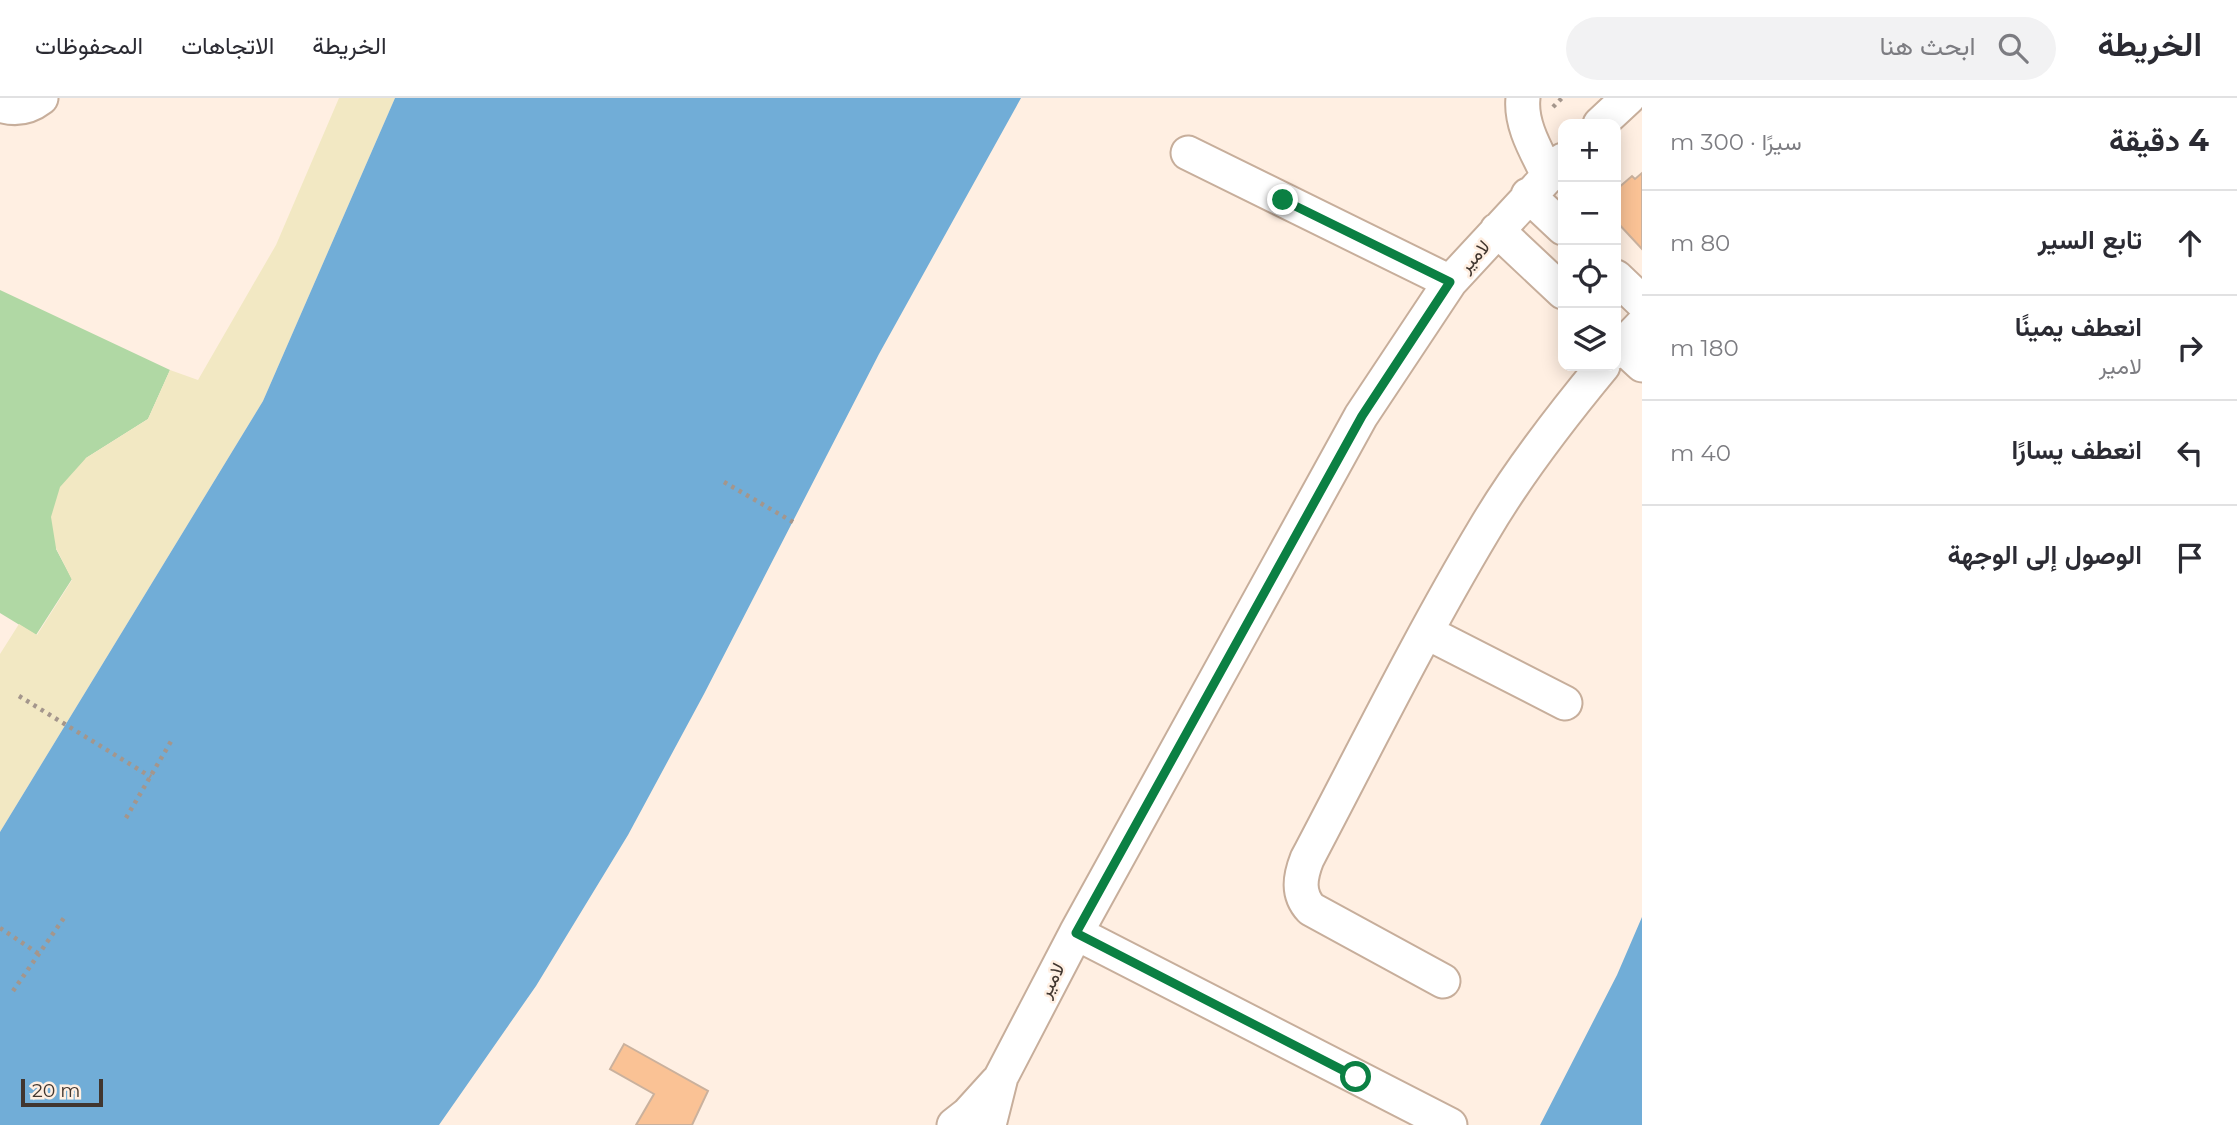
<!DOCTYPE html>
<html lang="ar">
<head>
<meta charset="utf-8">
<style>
  body { margin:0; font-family:Montserrat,Vazirmatn,sans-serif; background:#f2f2f3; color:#2b2b33; direction:rtl }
  .controls { position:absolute; right:21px; top:21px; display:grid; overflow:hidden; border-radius:14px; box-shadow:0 4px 18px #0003 }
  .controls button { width:63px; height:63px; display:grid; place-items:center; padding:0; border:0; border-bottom:2px solid #e1e1e2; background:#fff; color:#2b2b33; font:35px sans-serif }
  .scale { position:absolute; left:21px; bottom:18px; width:82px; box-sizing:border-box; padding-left:7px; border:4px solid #41362f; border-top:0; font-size:19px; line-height:24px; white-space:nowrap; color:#41362f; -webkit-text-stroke:5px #ffefe2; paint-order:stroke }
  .stop { position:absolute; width:21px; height:21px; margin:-16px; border:5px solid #0b8043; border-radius:50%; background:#fff }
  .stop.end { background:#0b8043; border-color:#fff; box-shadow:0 2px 7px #0008 }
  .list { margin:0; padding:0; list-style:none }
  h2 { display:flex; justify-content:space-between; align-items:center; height:91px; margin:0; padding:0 28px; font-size:30px }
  h2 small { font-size:23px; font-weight:400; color:#7c7c81 }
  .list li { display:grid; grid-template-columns:46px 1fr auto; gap:21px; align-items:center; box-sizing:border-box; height:105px; padding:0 28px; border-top:2px solid #e1e1e2 }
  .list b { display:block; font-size:26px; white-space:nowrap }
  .list p { margin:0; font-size:23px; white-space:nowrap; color:#7c7c81 }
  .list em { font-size:23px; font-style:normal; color:#7c7c81 }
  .icon { flex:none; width:38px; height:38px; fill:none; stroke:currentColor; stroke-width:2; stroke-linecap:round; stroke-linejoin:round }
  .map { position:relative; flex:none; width:1642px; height:1027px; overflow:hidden; direction:ltr }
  header { display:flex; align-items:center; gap:42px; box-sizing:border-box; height:98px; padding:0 35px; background:#fff; border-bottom:2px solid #e1e1e2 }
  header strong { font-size:33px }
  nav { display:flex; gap:38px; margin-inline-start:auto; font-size:24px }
  .search { width:490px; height:63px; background:#f2f2f3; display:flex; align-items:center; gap:18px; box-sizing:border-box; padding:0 24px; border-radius:38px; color:#7c7c81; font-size:26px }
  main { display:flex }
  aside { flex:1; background:#fff }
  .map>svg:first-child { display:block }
  .green { fill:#b0d8a4 }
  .sand { fill:#f2e8c3 }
  .water { fill:#71add7 }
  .building { fill:#fac295; stroke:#cab19d; stroke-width:2 }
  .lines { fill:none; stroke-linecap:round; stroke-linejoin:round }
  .minor-casing { stroke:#c7ae9b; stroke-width:37 }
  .path { stroke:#a4968c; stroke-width:4.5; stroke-dasharray:3.5 5; stroke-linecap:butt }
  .minor { stroke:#fff; stroke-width:33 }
  .route { stroke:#0b8043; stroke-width:9 }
  .labels { text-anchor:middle; stroke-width:5; stroke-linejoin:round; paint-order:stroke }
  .street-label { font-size:19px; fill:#41362f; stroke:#ffefe2 }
</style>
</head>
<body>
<header>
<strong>الخريطة</strong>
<div class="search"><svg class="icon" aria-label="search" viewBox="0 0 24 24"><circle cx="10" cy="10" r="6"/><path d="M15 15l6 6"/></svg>ابحث هنا</div>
<nav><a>الخريطة</a><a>الاتجاهات</a><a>المحفوظات</a></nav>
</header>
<main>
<aside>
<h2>4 دقيقة<small>سيرًا · 300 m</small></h2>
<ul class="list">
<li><svg class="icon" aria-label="ahead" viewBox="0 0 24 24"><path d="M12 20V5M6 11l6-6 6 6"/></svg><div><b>تابع السير</b></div><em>80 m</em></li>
<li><svg class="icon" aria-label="right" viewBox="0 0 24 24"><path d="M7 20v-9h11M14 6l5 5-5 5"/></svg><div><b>انعطف يمينًا</b><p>لامير</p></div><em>180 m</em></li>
<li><svg class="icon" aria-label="left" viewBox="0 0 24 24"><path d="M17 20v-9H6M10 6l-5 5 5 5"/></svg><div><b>انعطف يسارًا</b></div><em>40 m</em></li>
<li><svg class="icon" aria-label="arrive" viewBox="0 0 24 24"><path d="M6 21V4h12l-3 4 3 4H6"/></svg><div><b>الوصول إلى الوجهة</b></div></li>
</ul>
</aside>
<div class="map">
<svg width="1642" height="1027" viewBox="0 0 1642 1027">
  <rect width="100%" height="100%" fill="#ffefe2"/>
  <path class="green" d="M0,192L170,272L148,321L86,360L56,451L72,481L36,537L0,515Z"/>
  <path class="sand" d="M339,0H395L263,303L0,734V556L19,526L37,537L72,482L56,450L51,419L60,389L86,360L148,321L170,272L198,282L276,147Z"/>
  <path class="water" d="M395,0H1021L879,256L704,596L628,737L536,888L439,1027H0V734L263,303Z
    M1642,819V1027H1540L1617,877Z"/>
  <path class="building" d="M1642,75V151L1616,123V99L1619,96L1616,92L1632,78L1635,81Z
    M624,946L708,993L692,1027H636L654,996L610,971Z"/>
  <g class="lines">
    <defs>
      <path id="minor" d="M1523,0C1520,27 1537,54 1548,77
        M0,7C15,12 28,10 41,0
        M1600,26L1628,0
        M1188,55L1450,184
        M1528,97L1563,130
        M1497,132L1563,194
        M1616,179L1642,204
        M1616,243L1642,267
        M1616,254L1642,227
        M1426,534L1565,605
        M1076,835L1450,1027
        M1443,883L1311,811C1297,796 1300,779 1307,761C1365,651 1420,539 1484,432C1518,374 1560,320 1603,268
        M954,1027L968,1016L997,984
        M989,1027L1001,979L1076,835L1361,318L1450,184L1563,62"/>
    </defs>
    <use href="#minor" class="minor-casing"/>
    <path class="path" d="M1553,9L1562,0
      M724,384L793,424
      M19,598L151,679
      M126,720L173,640
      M0,830L39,856
      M13,893L66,817"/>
    <use href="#minor" class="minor"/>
  </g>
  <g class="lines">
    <path class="route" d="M1283,102L1450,184L1362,318L1076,835L1356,979"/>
  </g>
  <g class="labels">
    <g class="street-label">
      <text transform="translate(1474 158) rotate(-47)" y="7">لامير</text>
      <text transform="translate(1051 882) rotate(-63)" y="7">لامير</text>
    </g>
  </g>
</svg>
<div class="controls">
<button>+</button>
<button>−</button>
<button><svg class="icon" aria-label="locate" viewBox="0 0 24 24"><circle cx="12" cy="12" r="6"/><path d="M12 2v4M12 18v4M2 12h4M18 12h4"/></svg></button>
<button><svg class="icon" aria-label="layers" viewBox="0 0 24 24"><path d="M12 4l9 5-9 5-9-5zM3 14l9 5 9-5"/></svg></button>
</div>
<div class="scale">20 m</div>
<div class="stop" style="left:1356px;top:979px"></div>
<div class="stop end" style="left:1283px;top:102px"></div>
</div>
</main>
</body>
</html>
